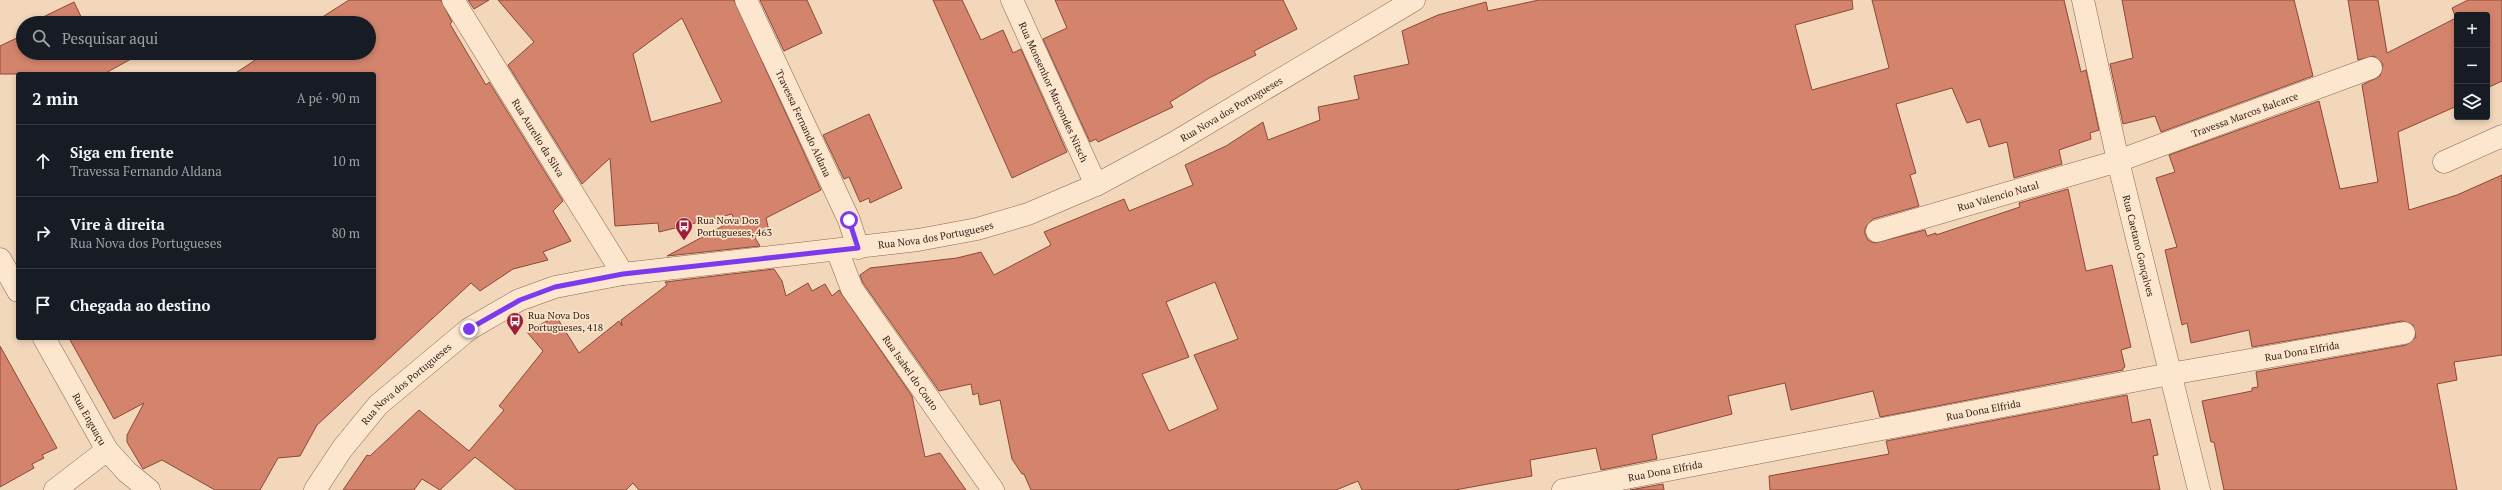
<!DOCTYPE html>
<html lang="pt">
<head>
<meta charset="utf-8">
<style>
  body { margin:0; font-family:"PT Serif",serif; background:#20242c; color:#f1f3f6 }
  .controls { position:absolute; right:12px; top:12px; display:grid; overflow:hidden; border-radius:4px; box-shadow:0 2px 6px #0003 }
  .controls button { width:36px; height:36px; display:grid; place-items:center; padding:0; border:0; border-bottom:1px solid #363941; background:#171b24; color:#f1f3f6; font:20px sans-serif }
  .stop { position:absolute; width:12px; height:12px; margin:-9px; border:3px solid #7c3aed; border-radius:50%; background:#fff }
  .stop.end { background:#7c3aed; border-color:#fff; box-shadow:0 1px 4px #0008 }
  .list { margin:0; padding:0; list-style:none }
  h2 { display:flex; justify-content:space-between; align-items:center; height:52px; margin:0; padding:0 16px; font-size:17px }
  h2 small { font-size:13px; font-weight:400; color:#9ea1a6 }
  .list li { display:grid; grid-template-columns:26px 1fr auto; gap:12px; align-items:center; box-sizing:border-box; height:72px; padding:0 16px; border-top:1px solid #363941 }
  .list b { display:block; font-size:15px; white-space:nowrap }
  .list p { margin:0; font-size:13px; white-space:nowrap; color:#9ea1a6 }
  .list em { font-size:13px; font-style:normal; color:#9ea1a6 }
  .icon { flex:none; width:22px; height:22px; fill:none; stroke:currentColor; stroke-width:2; stroke-linecap:round; stroke-linejoin:round }
  .map { position:relative; flex:none; width:2502px; height:490px; overflow:hidden }
  .search { position:absolute; background:#171b24; box-shadow:0 2px 6px #0003; left:16px; top:16px; width:360px; height:44px; display:flex; align-items:center; gap:10px; box-sizing:border-box; padding:0 14px; border-radius:22px; color:#9ea1a6; font-size:15px }
  .panel { position:absolute; background:#171b24; box-shadow:0 2px 6px #0003; left:16px; top:72px; width:360px; height:268px; border-radius:4px }
  .map>svg:first-child { display:block }
  .building { fill:#d4846c; stroke:#8c4836; fill-rule:evenodd }
  .lines { fill:none; stroke-linecap:round; stroke-linejoin:round }
  .minor-casing { stroke:#8a6653; stroke-width:23 }
  .tertiary-casing { stroke:#8a6653; stroke-width:23 }
  .minor { stroke:#fce6ce; stroke-width:22 }
  .tertiary { stroke:#fce6ce; stroke-width:22 }
  .route { stroke:#7c3aed; stroke-width:5 }
  .labels { text-anchor:middle; stroke-width:3.5; stroke-linejoin:round; paint-order:stroke }
  .street-label { font-size:10px; fill:#372219; stroke:#f9e3ca }
  .poi-label { font-size:10px; fill:#372219; stroke:#f9e3ca; text-anchor:start }
</style>
</head>
<body>
<div class="map">
<svg width="2502" height="490" viewBox="0 0 2502 490">
  <rect width="100%" height="100%" fill="#f2d7ba"/>
  <path class="building" d="M349,0H441L452,22L450,24L486,85L489,82L563,201L553,211L571,241L543,252L548,260L513,269L480,291L471,283L317,425L300,456L278,458L260,490H215L162,460L143,469L127,442V435L144,403L114,419L69,338H374V74H234L266,53H369V23H313Z
    M468,0H489L474,9Z
    M498,0H734L821,190L766,218L770,235L754,236L760,246L667,256L734,220L732,214L659,232L658,223L615,226L610,158L582,184L508,65L534,42ZM682,18L722,102L651,122L633,54Z
    M760,0H807L822,33L784,51Z
    M933,0H962L981,40L1003,30L1013,53L1021,49L1067,152L1012,178Z
    M1055,0H1283L1297,29L1254,51L1256,55L1209,78L1170,102L1173,107L1098,142L1096,139L1090,142L1043,39L1067,28Z
    M1539,0H1852L1853,9L1795,25L1812,90L1889,68L1872,0H2064L2081,72L2086,70L2099,130L2090,133L2091,139L2059,150L2062,164L2014,178L2007,142L1989,147L1980,119L1967,123L1952,88L1896,104L1916,173L1910,175L1919,206L1873,219L1865,228V234L1868,240L1874,243L1925,230L1927,236L1936,233V235L2020,207L2019,203L2068,189L2086,271L2112,265L2131,347L2121,350L2125,367L2123,368V370L1880,417L1873,391L1791,410L1785,383L1728,396L1732,414L1652,435L1657,459L1601,470L1596,448L1530,460L1532,476L1455,490H1362L1358,481L1336,490H1031L1024,474H1022L1012,459L1000,400L980,405L978,393L973,395L971,384L939,391L863,283L860,275L870,268L957,258L981,252L994,275L1051,245L1044,232L1124,199L1129,211L1193,185L1185,165L1226,146L1263,122L1268,140L1320,120L1318,107L1359,99L1354,76L1409,64L1402,31L1438,15L1486,2L1488,11ZM1215,282L1238,339L1194,355L1218,409L1169,431L1142,374L1189,357L1166,302Z
    M2122,0H2294L2313,76L2161,132L2155,116L2123,124L2110,64L2133,58Z
    M2348,0H2378L2387,53L2456,18L2452,8L2468,0H2502V81L2487,88V15H2457V106L2398,132L2409,210L2457,195L2502,175V355L2454,362L2457,380L2437,384L2457,490H2224L2214,442H2211L2202,401L2252,391V388L2258,387L2256,372L2406,345L2416,337L2413,325L2402,321L2252,347L2249,330L2191,343L2187,323L2182,325L2165,250L2177,247L2156,178L2175,172L2169,155L2319,101L2340,189L2378,182L2362,85L2380,76L2383,64L2374,56L2358,60Z
    M74,2L84,23H44L41,18Z
    M23,35V53L140,54L104,74H0V46Z
    M869,114L902,188L870,203L869,198L860,202L849,177L844,179L823,135Z
    M774,269L782,281L786,296L808,283L812,291L825,284L832,296L839,290L912,396L925,457L940,453L966,490H639L633,483L626,490H516L475,457L440,490L422,479L414,490H343L367,455L370,456L419,410L469,451L504,410L499,406L543,351L527,332L556,316L579,353L619,321L622,326L621,320L667,285L665,282Z
    M0,346L57,448L42,455L44,458L32,464L34,468L0,487Z
    M2127,395L2132,423L2150,419L2158,455L2153,456L2160,490H1770L1769,476L1889,454L1886,441Z
    M1663,484L1664,490H1630Z"/>
  <g class="lines">
    <defs>
      <g id="minor">
        <path id="s1" d="M453,0L623,274"/>
        <path id="s2" d="M746,0L849,220L858,248"/>
        <path id="s3" d="M1012,0L1096,185"/>
        <path id="s4" d="M2083,0L2118,161L2199,490"/>
        <path d="M2444,162L2502,136"/>
        <path id="s5" d="M1877,231L2118,161L2371,68"/>
        <path id="s6" d="M837,250L852,289L993,490"/>
        <path d="M0,259L18,291"/>
        <path id="s7" d="M44,338L107,450L127,472L149,490"/>
        <path d="M55,490L107,450"/>
        <path id="s8" d="M1563,490L2170,374L2404,333"/>
      </g>
      <g id="tertiary">
        <path id="s9" d="M315,490L342,449L378,405L469,329L519,300L555,287L623,274L918,240L977,229L1028,214L1096,185L1174,143L1414,0"/>
      </g>
    </defs>
    <use href="#minor" class="minor-casing"/>
    <use href="#tertiary" class="tertiary-casing"/>
    <use href="#minor" class="minor"/>
    <use href="#tertiary" class="tertiary"/>
  </g>
  <g class="lines">
    <path class="route" d="M469,329L520,300L555,287L623,274L858,248L849,220"/>
  </g>
  <defs>
    <symbol id="bus-pin" viewBox="-11 -11 22 30"><path d="M0 17L-7.5 6A9.5 9.5 0 1 1 7.5 6Z" fill="#9f1d36" stroke="#f9e3ca"/><path d="M-5-6H5V4H4V6H2V4H-2V6H-4V4H-5ZM-3.5-4V0h7V-4ZM-3.5 1.2v1.5H-2V1.2ZM2 1.2v1.5H3.5V1.2Z" fill="#fff"/></symbol>
  </defs>
  <g fill-rule="evenodd">
    <use href="#bus-pin" x="674" y="216" width="20" height="27"/>
    <use href="#bus-pin" x="505" y="311" width="20" height="27"/>
  </g>
  <g class="labels">
    <g class="street-label">
      <text dy="4" stroke="none"><textPath href="#s3" startOffset="101">Rua Monsenhor Marcondes Nitsch</textPath></text>
      <text dy="4" stroke="none"><textPath href="#s9" startOffset="1029">Rua Nova dos Portugueses</textPath></text>
      <text dy="4" stroke="none"><textPath href="#s5" startOffset="386">Travessa Marcos Balcarce</textPath></text>
      <text dy="4" stroke="none"><textPath href="#s2" startOffset="136">Travessa Fernando Aldana</textPath></text>
      <text dy="4" stroke="none"><textPath href="#s1" startOffset="162">Rua Aurelio da Silva</textPath></text>
      <text dy="4" stroke="none"><textPath href="#s5" startOffset="126">Rua Valencio Natal</textPath></text>
      <text dy="4" stroke="none"><textPath href="#s9" startOffset="705">Rua Nova dos Portugueses</textPath></text>
      <text dy="4" stroke="none"><textPath href="#s4" startOffset="252">Rua Caetano Gonçalves</textPath></text>
      <text dy="4" stroke="none"><textPath href="#s8" startOffset="752">Rua Dona Elfrida</textPath></text>
      <text dy="4" stroke="none"><textPath href="#s6" startOffset="144">Rua Isabel do Couto</textPath></text>
      <text dy="4" stroke="none"><textPath href="#s9" startOffset="141">Rua Nova dos Portugueses</textPath></text>
      <text dy="4" stroke="none"><textPath href="#s8" startOffset="428">Rua Dona Elfrida</textPath></text>
      <text dy="4" stroke="none"><textPath href="#s7" startOffset="93">Rua Enguaçu</textPath></text>
      <text dy="4" stroke="none"><textPath href="#s8" startOffset="104">Rua Dona Elfrida</textPath></text>
    </g>
    <g class="poi-label">
      <text x="697" y="224">Rua Nova Dos<tspan x="697" dy="12">Portugueses, 463</tspan></text>
      <text x="528" y="319">Rua Nova Dos<tspan x="528" dy="12">Portugueses, 418</tspan></text>
    </g>
  </g>
</svg>
<div class="controls">
<button>+</button>
<button>−</button>
<button><svg class="icon" aria-label="layers" viewBox="0 0 24 24"><path d="M12 4l9 5-9 5-9-5zM3 14l9 5 9-5"/></svg></button>
</div>
<div class="stop" style="left:849px;top:220px"></div>
<div class="stop end" style="left:469px;top:329px"></div>
<div class="search"><svg class="icon" aria-label="search" viewBox="0 0 24 24"><circle cx="10" cy="10" r="6"/><path d="M15 15l6 6"/></svg>Pesquisar aqui</div>
<section class="panel">
<h2>2 min<small>A pé · 90 m</small></h2>
<ul class="list">
<li><svg class="icon" aria-label="ahead" viewBox="0 0 24 24"><path d="M12 20V5M6 11l6-6 6 6"/></svg><div><b>Siga em frente</b><p>Travessa Fernando Aldana</p></div><em>10 m</em></li>
<li><svg class="icon" aria-label="right" viewBox="0 0 24 24"><path d="M7 20v-9h11M14 6l5 5-5 5"/></svg><div><b>Vire à direita</b><p>Rua Nova dos Portugueses</p></div><em>80 m</em></li>
<li><svg class="icon" aria-label="arrive" viewBox="0 0 24 24"><path d="M6 21V4h12l-3 4 3 4H6"/></svg><div><b>Chegada ao destino</b></div></li>
</ul>
</section>
</div>
</body>
</html>
